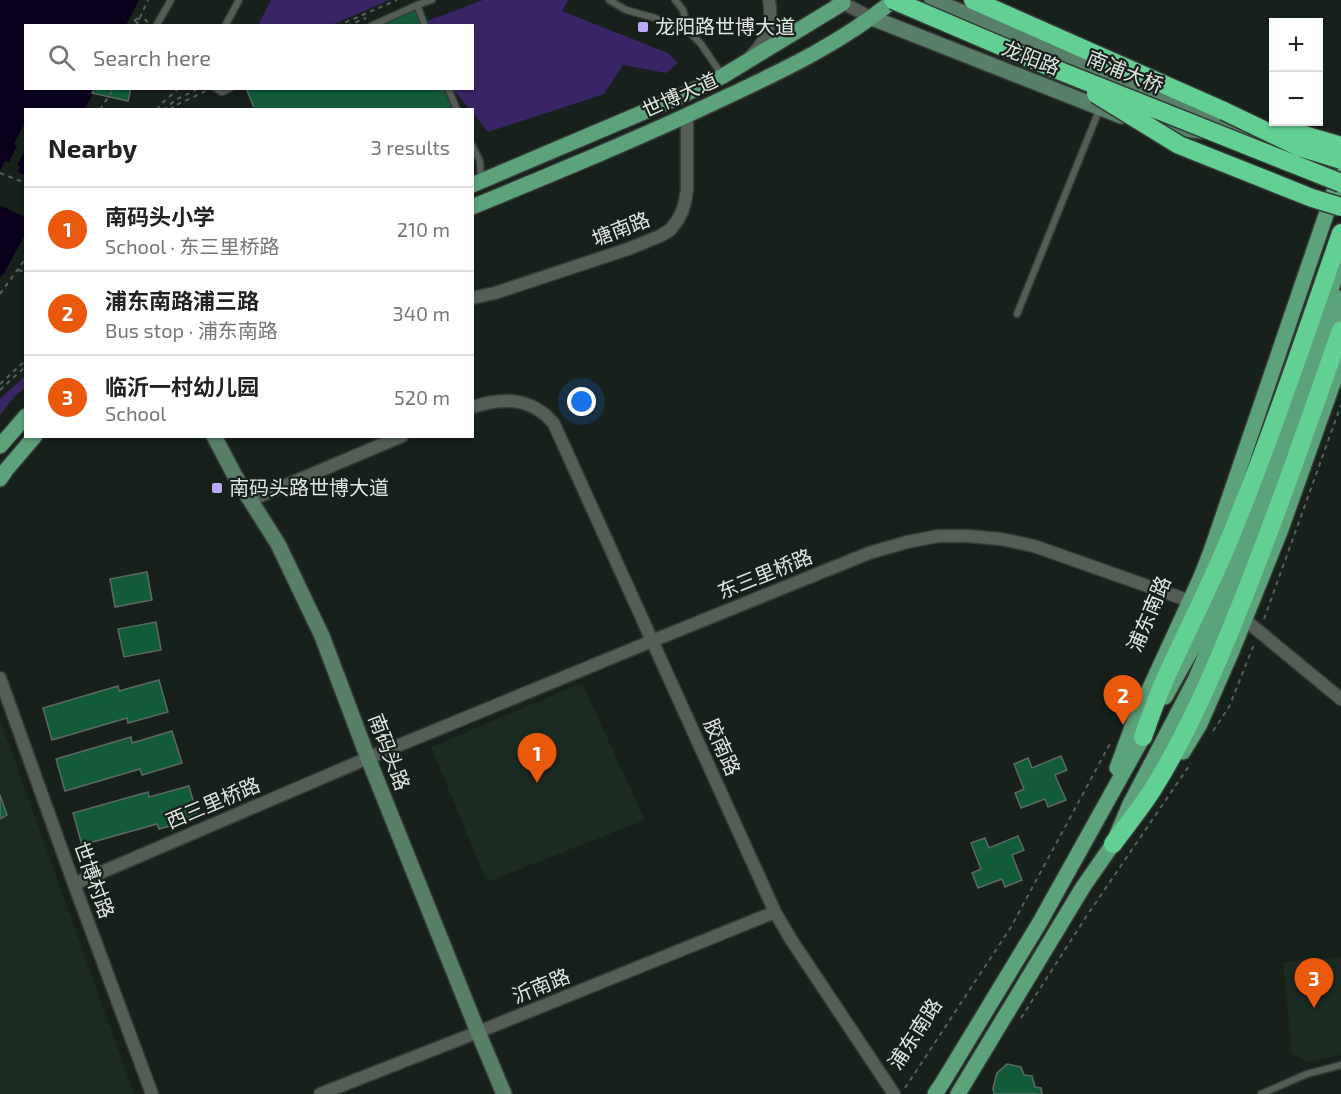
<!DOCTYPE html>
<html lang="en">
<head>
<meta charset="utf-8">
<style>
  body { margin:0; font-family:"Exo 2","Noto Sans SC",sans-serif; background:#f6f6f6; color:#222 }
  .controls { position:absolute; right:18px; top:18px; display:grid; overflow:hidden; border-radius:0px; box-shadow:0 2px 4px #0004 }
  .controls button { width:54px; height:54px; display:grid; place-items:center; padding:0; border:0; border-bottom:2px solid #e0e0e0; background:#fff; color:#222; font:30px sans-serif }
  .you { position:absolute; left:582px; top:402px; width:21px; height:21px; margin:-15px; border:4px solid #fff; border-radius:50%; background:#1a73e8; box-shadow:0 0 0 9px #1a73e833 }
  .badge { display:grid; place-items:center; width:39px; height:39px; border-radius:50%; background:#ea580c; color:#fff; font-size:20px; font-weight:700 }
  .pin { position:absolute; translate:-50% -50px; filter:drop-shadow(0 2px 3px #0008) }
  .pin::after { content:''; position:absolute; top:32px; width:21px; height:18px; background:inherit; clip-path:polygon(0 0,100% 0,50% 100%) }
  .list { margin:0; padding:0; list-style:none }
  h2 { display:flex; justify-content:space-between; align-items:center; height:78px; margin:0; padding:0 24px; font-size:26px }
  h2 small { font-size:20px; font-weight:400; color:#767676 }
  .list li { display:grid; grid-template-columns:39px 1fr auto; gap:18px; align-items:center; box-sizing:border-box; height:84px; padding:0 24px; border-top:2px solid #e0e0e0 }
  .list b { display:block; font-size:22px; white-space:nowrap }
  .list p { margin:0; font-size:20px; white-space:nowrap; color:#767676 }
  .list em { font-size:20px; font-style:normal; color:#767676 }
  .icon { flex:none; width:33px; height:33px; fill:none; stroke:currentColor; stroke-width:2; stroke-linecap:round; stroke-linejoin:round }
  .map { position:relative; flex:none; width:1341px; height:1094px; overflow:hidden }
  .search { position:absolute; background:#fff; box-shadow:0 2px 4px #0004; left:24px; top:24px; width:450px; height:66px; display:flex; align-items:center; gap:15px; box-sizing:border-box; padding:0 21px; border-radius:0px; color:#767676; font-size:22px }
  .panel { position:absolute; background:#fff; box-shadow:0 2px 4px #0004; left:24px; top:108px; width:450px; height:330px; border-radius:0px }
  .map>svg:first-child { display:block }
  .built { fill:#1c2b22 }
  .green { fill:#392565 }
  .water { fill:#0a001e }
  .pier { fill:#17201b }
  .building { fill:#125c39; stroke:#5f6963; stroke-width:1.5 }
  .lines { fill:none; stroke-linecap:round; stroke-linejoin:round }
  .lane-casing { stroke:#343a36; stroke-width:9 }
  .street-casing { stroke:#343a36; stroke-width:15 }
  .secondary-casing { stroke:#343a36; stroke-width:18 }
  .primary-casing { stroke:#343a36; stroke-width:18 }
  .highway-casing { stroke:#343a36; stroke-width:21 }
  .path { stroke:#58605b; stroke-width:2; stroke-dasharray:4.5 4.5; stroke-linecap:butt }
  .lane { stroke:#545e57; stroke-width:6 }
  .street { stroke:#545e57; stroke-width:12 }
  .secondary { stroke:#588069; stroke-width:15 }
  .primary { stroke:#5ca27b; stroke-width:15 }
  .highway { stroke:#62cf93; stroke-width:18 }
  .highway-bridge-casing { stroke:#343a36; stroke-width:21; stroke-linecap:butt }
  .path-bridge { stroke:#58605b; stroke-width:2; stroke-dasharray:4.5 4.5; stroke-linecap:butt }
  .highway-bridge { stroke:#62cf93; stroke-width:18 }
  .poi-dot { fill:#bbaaf6; stroke:#17201b; stroke-width:2 }
  .labels { text-anchor:middle; stroke-width:4.5; stroke-linejoin:round; paint-order:stroke }
  .poi-label { font-size:20px; fill:#dfe5e1; stroke:#17201b; text-anchor:start }
  .street-label { font-size:20px; fill:#dfe5e1; stroke:#17201b }
</style>
</head>
<body>
<div class="map">
<svg width="1341" height="1094" viewBox="0 0 1341 1094">
  <rect width="100%" height="100%" fill="#17201b"/>
  <path class="built" d="M582,683L645,820L487,882L431,747Z
    M0,719L134,1094H0Z
    M1341,957V1055L1307,1062L1292,1054L1283,962Z"/>
  <path class="green" d="M271,0H389L332,25H258Z
    M483,0H568L562,11L668,53L678,63L666,73L623,65L604,94L488,132L473,113L472,110L470,109L452,89L472,88V26H423L422,23Z
    M25,376V388L15,396L0,415V399Z"/>
  <path class="water" d="M0,0H139L126,25L26,26V88L95,89L85,109L26,110L25,235L4,273L0,277Z"/>
  <path class="pier" d="M25,122V150L17,166L20,167L18,172L25,175V217L1,206L0,208V171L5,161L9,162L17,146L14,144Z"/>
  <path class="building" d="M415,8L423,26H371Z
    M95,88H131L128,101L92,93Z
    M246,88H448L457,110H255Z
    M147,572L152,600L115,607L110,579Z
    M156,622L161,650L124,657L118,629Z
    M159,680L168,712L128,723L127,718L52,740L43,708L118,686L119,691Z
    M172,731L182,763L142,775L140,769L65,791L56,759L131,737L132,743Z
    M1061,756L1067,770L1055,775L1066,800L1048,807L1045,799L1021,808L1015,793L1024,789L1014,764L1028,758L1032,768Z
    M189,786L198,818L159,829L157,824L82,845L73,813L148,792L149,797Z
    M0,795L7,815L0,819Z
    M1018,836L1024,850L1012,855L1022,880L1005,887L1002,879L978,888L972,873L981,869L971,843L985,838L989,848Z
    M1007,1064L1021,1067L1024,1075L1032,1076L1035,1087L1041,1088L1042,1094H994L993,1088L997,1073Z"/>
  <g class="lines">
    <defs>
      <path id="lane" d="M609,0L626,10L655,18L689,32L701,44L722,75
        M675,0L683,10L689,32
        M417,5L425,26
        M156,26L171,0
        M225,26L239,0
        M371,26L417,5L432,0
        M215,88L222,92L230,88
        M448,88L457,110
        M472,145L480,161L481,181
        M1017,314L1100,108
        M1261,1094L1307,1074L1341,1065"/>
      <path id="street" d="M837,0L872,18
        M751,56C767,41 773,21 769,0
        M472,298L495,293L628,249L660,236L670,230L677,221L682,212L685,202L687,189V116
        M472,407C503,397 532,397 554,424L775,912L790,938L894,1094
        M251,500L402,436
        M1244,619L1341,699
        M0,678L74,884L152,1094
        M74,884L368,758L652,641L869,553L907,542L938,536H968L1001,539L1034,546L1190,601
        M320,1094L478,1032L775,912"/>
      <path id="secondary" d="M932,0L1016,34L1243,135
        M872,18L1121,116
        M1147,124L1200,131
        M214,436L235,476L278,544L322,636L368,758L478,1032L504,1094"/>
      <path id="primary" d="M472,185L677,98L723,76L843,3
        M472,207C557,172 642,137 724,98C784,70 843,42 894,0
        M0,446L26,416
        M0,479L6,470L35,436
        M1165,697L1198,638L1235,555L1274,456L1341,261
        M1183,752L1200,724L1232,651L1280,532L1341,361
        M1117,768L1132,727L1200,579L1211,551L1341,171
        M935,1094L943,1082L1040,922L1148,728
        M958,1094L1083,887L1113,844L1130,804L1195,680L1249,554L1341,298"/>
      <path id="highway" d="M973,0L1224,111
        M1143,737C1150,717 1157,697 1166,677C1188,629 1212,582 1232,533C1272,434 1306,333 1341,233
        M1113,844C1126,826 1141,808 1153,789C1189,731 1216,667 1241,604C1277,514 1309,422 1341,330"/>
    </defs>
    <use href="#lane" class="lane-casing"/>
    <use href="#street" class="street-casing"/>
    <use href="#secondary" class="secondary-casing"/>
    <use href="#primary" class="primary-casing"/>
    <use href="#highway" class="highway-casing"/>
    <path class="path" d="M137,23L133,18L146,20L148,23
      M337,26L397,0
      M347,26L366,18
      M100,110L114,88
      M157,110L160,105L179,88
      M163,110L177,99L200,88
      M170,110L174,106L208,90
      M0,173L26,183
      M18,270L26,272
      M0,294L26,258
      M0,384L26,360
      M0,390L26,366
      M1264,619L1341,405
      M1213,731L1229,707L1255,642
      M1021,1018L1086,917L1191,763
      M905,1088L1011,927L1112,740"/>
    <use href="#lane" class="lane"/>
    <use href="#street" class="street"/>
    <use href="#secondary" class="secondary"/>
    <use href="#primary" class="primary"/>
    <use href="#highway" class="highway"/>
    <defs>
      <path id="highway-bridge" d="M893,0L1050,67L1341,183
        M1096,94L1179,145L1312,198L1341,207
        M1224,111L1299,147L1341,160
        M1277,127L1341,146"/>
    </defs>
    <use href="#highway-bridge" class="highway-bridge-casing"/>
    <path class="path-bridge" d="M136,26L148,0"/>
    <use href="#highway-bridge" class="highway-bridge"/>
  </g>
  <g class="poi-dot">
    <rect x="637" y="21" width="12" height="12" rx="3"/>
    <rect x="211" y="482" width="12" height="12" rx="3"/>
  </g>
  <g class="labels">
    <g class="poi-label">
      <text x="655" y="34">龙阳路世博大道</text>
      <text x="229" y="495">南码头路世博大道</text>
    </g>
    <g class="street-label">
      <text transform="translate(1031 58) rotate(21)" y="7">龙阳路</text>
      <text transform="translate(1125 72) rotate(22)" y="7">南浦大桥</text>
      <text transform="translate(680 95) rotate(-24)" y="7">世博大道</text>
      <text transform="translate(621 229) rotate(-21)" y="7">塘南路</text>
      <text transform="translate(765 574) rotate(-22)" y="7">东三里桥路</text>
      <text transform="translate(1149 614) rotate(-67)" y="7">浦东南路</text>
      <text transform="translate(722 747) rotate(66)" y="7">胶南路</text>
      <text transform="translate(389 752) rotate(69)" y="7">南码头路</text>
      <text transform="translate(213 803) rotate(-23)" y="7">西三里桥路</text>
      <text transform="translate(94 880) rotate(70)" y="7">世博村路</text>
      <text transform="translate(541 986) rotate(-22)" y="7">沂南路</text>
      <text transform="translate(915 1034) rotate(-57)" y="7">浦东南路</text>
    </g>
  </g>
</svg>
<div class="controls">
<button>+</button>
<button>−</button>
</div>
<div class="you"></div>
<div class="pin badge" style="left:537px;top:783px">1</div>
<div class="pin badge" style="left:1123px;top:725px">2</div>
<div class="pin badge" style="left:1314px;top:1008px">3</div>
<div class="search"><svg class="icon" aria-label="search" viewBox="0 0 24 24"><circle cx="10" cy="10" r="6"/><path d="M15 15l6 6"/></svg>Search here</div>
<section class="panel">
<h2>Nearby<small>3 results</small></h2>
<ul class="list">
<li><span class="badge">1</span><div><b>南码头小学</b><p>School · 东三里桥路</p></div><em>210 m</em></li>
<li><span class="badge">2</span><div><b>浦东南路浦三路</b><p>Bus stop · 浦东南路</p></div><em>340 m</em></li>
<li><span class="badge">3</span><div><b>临沂一村幼儿园</b><p>School</p></div><em>520 m</em></li>
</ul>
</section>
</div>
</body>
</html>
